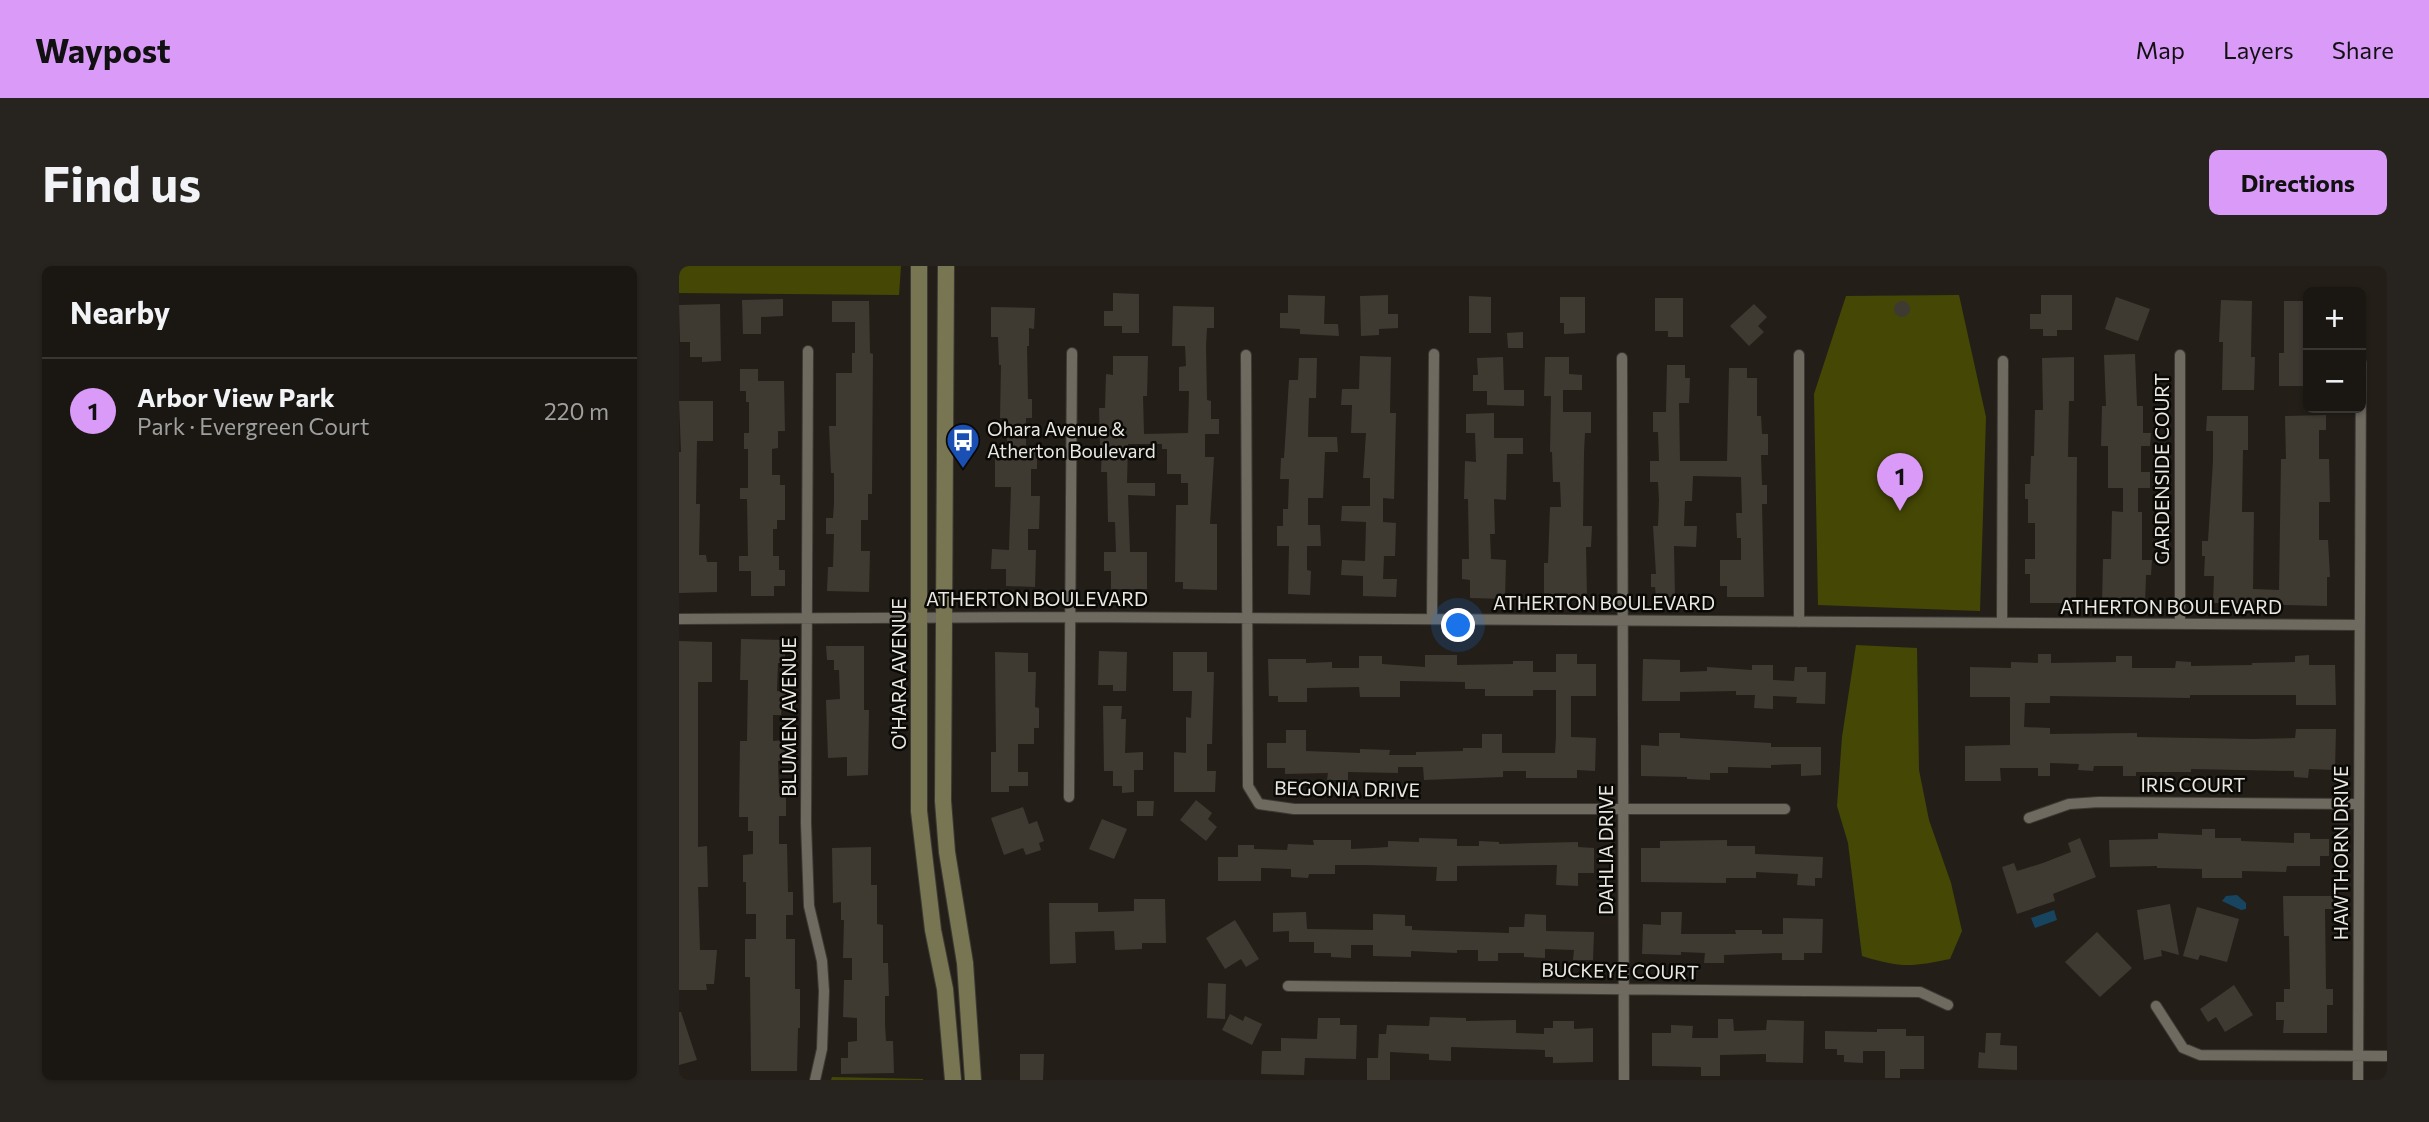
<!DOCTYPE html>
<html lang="en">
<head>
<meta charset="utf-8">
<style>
  body { margin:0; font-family:Commissioner,sans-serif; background:#272420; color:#f1f3f6 }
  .controls { position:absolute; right:21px; top:21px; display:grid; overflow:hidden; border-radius:10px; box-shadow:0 2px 5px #0004 }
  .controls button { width:63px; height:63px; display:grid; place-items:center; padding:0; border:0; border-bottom:2px solid #383632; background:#1a1712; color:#f1f3f6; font:35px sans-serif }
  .you { position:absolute; left:780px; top:360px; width:24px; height:24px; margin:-18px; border:5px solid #fff; border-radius:50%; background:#1a73e8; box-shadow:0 0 0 10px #1a73e833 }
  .badge { display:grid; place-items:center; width:46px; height:46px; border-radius:50%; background:#d99af8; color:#111; font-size:23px; font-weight:700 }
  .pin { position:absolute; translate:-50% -58px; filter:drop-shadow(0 2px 4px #0008) }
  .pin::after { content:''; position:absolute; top:37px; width:24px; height:21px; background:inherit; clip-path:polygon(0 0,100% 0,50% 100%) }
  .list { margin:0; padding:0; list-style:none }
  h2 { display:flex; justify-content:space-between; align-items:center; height:91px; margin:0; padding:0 28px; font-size:30px }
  h2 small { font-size:23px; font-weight:400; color:#9f9f9f }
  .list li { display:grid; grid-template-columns:46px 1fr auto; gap:21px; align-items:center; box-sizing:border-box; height:105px; padding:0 28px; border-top:2px solid #383632 }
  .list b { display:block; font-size:26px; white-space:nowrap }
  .list p { margin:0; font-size:23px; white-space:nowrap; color:#9f9f9f }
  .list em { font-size:23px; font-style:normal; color:#9f9f9f }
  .map { position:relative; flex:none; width:1708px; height:814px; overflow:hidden; border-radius:10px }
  header { display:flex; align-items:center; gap:42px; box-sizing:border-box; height:98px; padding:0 35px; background:#d99af8; color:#111 }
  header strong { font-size:33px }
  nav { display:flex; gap:38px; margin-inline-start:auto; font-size:24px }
  .intro { display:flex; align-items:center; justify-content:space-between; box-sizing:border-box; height:168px; padding:0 42px }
  h1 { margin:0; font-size:49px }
  .button { padding:18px 32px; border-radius:10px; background:#d99af8; color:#111; font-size:24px; font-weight:700 }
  main { display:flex; gap:42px; padding:0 42px }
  aside { flex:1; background:#1a1712; border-radius:10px; box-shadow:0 2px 5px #0004 }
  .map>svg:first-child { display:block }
  .green { fill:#454804 }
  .water { fill:#17455f }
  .building { fill:#3e3a32 }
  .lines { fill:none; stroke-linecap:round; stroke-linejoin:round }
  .street-casing { stroke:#3d3a35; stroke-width:12 }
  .secondary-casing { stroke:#3d3a35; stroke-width:18 }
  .street { stroke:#6e6a60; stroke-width:10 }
  .secondary { stroke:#787552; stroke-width:16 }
  .labels { text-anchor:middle; stroke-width:5; stroke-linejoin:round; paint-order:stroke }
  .poi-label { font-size:19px; fill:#eae8e2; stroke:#0b0906; text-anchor:start }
  .street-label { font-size:19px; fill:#eae8e2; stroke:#0b0906 }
</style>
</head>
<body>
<header>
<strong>Waypost</strong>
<nav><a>Map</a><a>Layers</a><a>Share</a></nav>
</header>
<div class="intro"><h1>Find us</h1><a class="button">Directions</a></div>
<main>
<aside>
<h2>Nearby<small></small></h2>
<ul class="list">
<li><span class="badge">1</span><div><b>Arbor View Park</b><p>Park · Evergreen Court</p></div><em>220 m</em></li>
</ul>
</aside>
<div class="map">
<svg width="1708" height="814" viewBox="0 0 1708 814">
  <rect width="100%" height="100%" fill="#231f18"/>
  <path class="green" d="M0,0H222L220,29L0,27Z
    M1280,29L1307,151L1301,345L1139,339L1135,128L1167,30Z
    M1177,379L1238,382L1240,504L1250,554L1272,617L1283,665L1271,693C1233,701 1221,702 1183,690L1169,577L1158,540L1163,471Z
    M153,811L244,813V814H152Z"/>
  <path class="water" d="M1558,629L1567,637V643L1562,644L1543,635L1547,630Z
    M1375,644L1378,654L1356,662L1352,652Z"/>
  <path class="building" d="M434,27L460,28V67H443V60H425V45H434Z
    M609,29L646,30L645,58H659L660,70L621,68V63L601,62V47H609Z
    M709,29V48H719V62L700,63V69L682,70L681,30Z
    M1362,29H1393V64H1378V70H1364V63H1351V48H1362Z
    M790,30L812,31V67H790Z
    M881,31H906V67L885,68V57H881Z
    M1437,31L1471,43L1459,75L1426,63Z
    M976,32H1004V71H989V65H976Z
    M104,33V50L82,51V68H64L63,34Z
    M1542,34L1573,35L1572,91H1576L1575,124H1543L1544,76H1540Z
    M153,35H190L191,87L194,88L193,228H189V254H182V285H191L190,326L148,325L149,301H154L155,268H147V252H154L155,238V207H152L150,160H157V107H173V87H176V56H153Z
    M1605,35H1629V120H1600V87H1605Z
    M1215 43a8 8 0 1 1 16 0a8 8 0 1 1-16 0Z
    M41,38L42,95L23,96V91H11V76H1L0,39Z
    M1075,38L1088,51L1079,60L1085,66L1070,80L1051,60Z
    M494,40L535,41V62H528L527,80L528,134L532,135V153H540V168H526V191H535L531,258H538V324L504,323V316H496L497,239H509V217H502V208H488V183H483V178H449L448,217H476V230L449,229L451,286H468V323H432V305H425V286H437L436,256H429L428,206H422L423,179H421L420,142H426L427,108L434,109V90H469L468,130H464L465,168L509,167L510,125H500V101L507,100L506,80H493Z
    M312,41L356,42L355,63L350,62V80H348L349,133H353V152H347V182H358V203H352V230H361L360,263H349V284H357L356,321L327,320V303H312L313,283L330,284L332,221H316V182H328V152H321L322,99H320L319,71H312Z
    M844,66V82H829L828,67Z
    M1456,88L1458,140H1464V167H1472L1471,180H1462V206H1471V222H1459V246H1463V294H1473L1472,309H1467L1466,338L1423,337L1424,293H1432L1433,245L1444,246V222H1429V180H1422L1423,140H1427L1425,89Z
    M681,90L712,91L711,147H717L715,233L704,232V256L717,257L716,290H705L704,313H718L717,331L684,330V310L662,309L663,294L686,295L687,256L662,255L663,240H691V212H684L687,167H672L673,139H662L663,123H680Z
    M824,91L825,124H845V140L808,139V125H794V109H799L798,92Z
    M866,91H890V108L903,109V124H884V146H912V167H906L905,186L904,260H913L912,281H907L908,333H865V297H869L871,241H882L881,216H874L873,186H871L872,130H865Z
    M1395,91V135H1390L1389,191H1398L1397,337H1351V308H1346V293H1356V257H1349V233H1346V218H1351L1352,190H1355L1356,144H1364L1363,92Z
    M620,92H638L637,132H630L629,171H658L659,186H646L644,232H629V259H641L642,280H628V304L632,305L631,329L609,328L610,280H598V260H604V243H609L610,213H601L602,192H605L610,114H619Z
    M988,99H1006V112H1011L1010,137H1000L1001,195H1048L1050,102H1068V112H1078V150H1082L1083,168H1089V189H1082L1083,219H1088V238H1083L1085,331H1048V320H1041V294H1062V272H1058L1057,247H1063L1062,211L1014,210L1013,235H1006L1005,260H1018L1017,281L995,280L996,331H977L976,321H972V308H977L974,260H979L980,234L979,216H971V195H980L979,166H974V146H987Z
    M61,103H79V115H105L106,165H99V182L93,183V209H101V219H106V254H98V263H94V290H100V304H106V320H95V330H72V305H60V290H69L68,233H61V222H69V183H65V167H70V136H67V125H61Z
    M0,135H34V175H18L17,238H21L20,289H27L28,296H38V326L0,327V186H2Z
    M815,147V172H844V188H828L827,234L815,233L816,268H811L812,293L827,294L826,333L791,332V314L783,313V293H790L789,233H785L786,195L797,196L796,167H787V148Z
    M1647,149V164H1640V193H1650L1651,236H1640V274H1649L1651,311H1648V340L1534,337L1535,310H1525L1526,290H1523V275H1529L1534,195V165H1527L1528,150H1569V184H1564L1563,246H1575L1574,323L1600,324L1602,193H1607L1606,150Z
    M62,373L106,374V397H99L98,425L107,426V438H103L102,449H94V475L106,474V495H99L100,527H107V550H100V578H108L109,626H114V649H107V673H116V723H121V762H119L118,805H72L71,711H66V673H77V648H67V616H64V589L74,588V565H69V551H60L61,475H68L69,414H61Z
    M0,375L33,376V416H19V581L28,580L29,621H19L21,684H38L35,718H27L28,724H0Z
    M147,380H185V444H190L189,509L168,510V491L149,492L147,434L161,433L160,404H155V394H148Z
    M420,385L448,386L447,425H434V419H419Z
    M316,386L349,387V406H357L356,441L360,442V462H355V478H339V506H349V520H330V526H312V486H317Z
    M494,386H528V406H535L533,478H528V505H537L536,526H495V486L507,487V451L512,452L513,425H494Z
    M877,388H898V398H917V430H892V471L917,472L916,505L898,504V512H847V505H824V511L745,514L744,501H719V507L669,506V514H648L649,507L606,508V502H588V477H607V464H627V485L681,487V483L711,484L710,489H737V486L784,485V482H803V468H823V487H876L877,471V424H854V430H806V423H786V416L721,415V431H681L680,421L628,422V436H599V430H590L589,393H627V397L653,396V402H680V390H703V398L746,401V389H778V399L834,398V395H854V406H877Z
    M1359,388H1372V397L1437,396V390H1453V402H1496L1497,395L1512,396V400L1573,399V397L1616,396V390L1630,389V399H1656L1657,439H1617V429H1511V432L1371,430V437H1346L1345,461L1371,462V468L1458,467V471L1573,473L1616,472L1617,463H1657L1656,504L1630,503L1629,512L1615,511V505L1512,503V506H1457V510H1444V500H1415L1414,505L1399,504L1400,498L1371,497V510H1359V502H1321L1322,515H1286V480L1331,479V431H1291V401L1332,402V396L1359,397Z
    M964,393L1001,394V406L1028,405V401L1073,404V399H1094V414L1115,415L1116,401H1128V406H1147L1146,438L1117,437L1118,431L1094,430V443L1075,442L1076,429H1057V425L1001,426V435H963Z
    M424,440H443L442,453H447L446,487L464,486V504H455V526L443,527V520H434V505H425Z
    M980,467H1001V472L1092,477V481H1142V509L1122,510V498L1092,499V502L1049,501V507H1031V514L1008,513V511L962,510V479L980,480Z
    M517,534L533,547L529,553L538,561L527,575L501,554Z
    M458,535H475L474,550H458Z
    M344,541L350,558L358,555L365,575L360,577L362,584L347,589L344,582L325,589L312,552Z
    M423,553L448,563L435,593L410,583Z
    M1523,563H1536V572H1562V575L1615,577V567H1631V573H1650V590H1641V600H1608L1607,606L1563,605V612H1523V603L1478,602V600L1431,601L1430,574L1479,573V567L1523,569Z
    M740,572L778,573V580H800V575L820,576V578L899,576V581L915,582V607H899V620L877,619L878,599L778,600V615H757L758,601L687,599H656V608H630L629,612L612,611V603L582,602V615H539V591H559V579H575V583L608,584L609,578L635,579L634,574H672V583L694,582L709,581V575L740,576Z
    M1401,572L1417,611L1374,628L1376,635L1338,648L1323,601L1335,597L1338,605L1364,597L1392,586L1389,577Z
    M1048,574V580H1076V588L1144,591L1143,612H1136V620L1118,619L1119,608L1077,606V612H1047V617L962,616V582H981V575Z
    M192,581V619H198V658L204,659V697H209L210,730H206V758L207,775H214L215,807L162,808V792H169V776L178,775V752L164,751L165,714H173V692H164L165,654H162V636L154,637L153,582Z
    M1604,630H1654V643H1646L1647,723H1654V739H1648V767H1604L1605,754H1597V736H1605V723H1611L1610,670H1605Z
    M455,633H486L487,677H463V683L436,684L435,665L396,666L397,697L371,698L370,637H419V646L455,645Z
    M1491,638L1500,689L1482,684L1483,690L1465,694L1458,644Z
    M1518,641L1560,653L1548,696L1521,689L1519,694L1504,690Z
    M627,646L628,663L694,664V648L726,649V660H733V664L830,667V661H845L846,648L867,649V665L915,666L914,694H894L895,684L866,683V692L845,691V687H819V695H799V684H778V687L732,685V691L694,690V679H672V692L652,691V687H635V676H610V665L594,666V647Z
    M982,646H1003L1002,668H1057L1056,664H1083V668H1104V652L1144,653L1143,687H1125V694H1103V687L1045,689V697H1025L1026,687L1002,686V689L963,688L964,658L982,659Z
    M556,654L580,693L567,701L562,693L546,703L527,672Z
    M1418,666L1453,702L1421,731L1386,696Z
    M529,717L547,718L546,753L528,752Z
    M1555,719L1574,749L1546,766L1537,751L1529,756L1521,743Z
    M0,746H2L18,794L0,799Z
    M551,748L564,755L566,750L583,758L573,779L543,764Z
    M751,751L787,752V755L837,754V767L865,768V762H874V755H895V763L914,762V796L874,797V791H866V784L772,781V795L750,794V788L711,786V814H688V792H699L700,768H707L708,759L750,760Z
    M639,752H661V759H678L677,793L626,792L625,809L582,808L583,785H602V772L638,773Z
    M1039,753H1054L1055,765L1087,764L1088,754L1125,755L1124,797L1087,796V788L1041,789V810H1022V801L973,800V767H992V759L1014,760L1013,772H1039Z
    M1198,763H1227V770H1245V803H1221V812H1206V785H1184V797L1165,796V789H1158V783H1146V765L1198,766Z
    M1307,767H1322L1321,779L1338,780V804L1299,802L1300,786L1306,787Z
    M341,788H365L364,814H341Z"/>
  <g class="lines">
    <defs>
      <path id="street" d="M129,85L127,557L130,640L143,695L145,725L143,783L136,814
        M567,89L569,520L580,538L615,543H1106
        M1120,89V356
        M1501,89V358
        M943,92L945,814
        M0,353L390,351L1681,359
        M753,353L755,88
        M1323,357L1324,95
        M390,531L393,87
        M1350,552L1390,538L1420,536L1680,538
        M609,720L1241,726L1269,739
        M1477,740L1504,782L1521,789L1708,790
        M1679,814L1682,97"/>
      <path id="secondary" d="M240,0V545L254,664L266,723L274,814
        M267,0L264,535L268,586L286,697L294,814"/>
    </defs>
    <use href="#street" class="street-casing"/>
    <use href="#secondary" class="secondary-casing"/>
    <use href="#street" class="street"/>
    <use href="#secondary" class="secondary"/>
  </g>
  <defs>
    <symbol id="bus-pin" viewBox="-11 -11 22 30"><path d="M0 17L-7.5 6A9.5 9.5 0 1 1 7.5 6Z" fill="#1a4fb4" stroke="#0b0906"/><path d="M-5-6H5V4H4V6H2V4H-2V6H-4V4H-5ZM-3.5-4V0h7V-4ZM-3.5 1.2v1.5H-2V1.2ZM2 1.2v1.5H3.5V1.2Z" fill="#fff"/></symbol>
  </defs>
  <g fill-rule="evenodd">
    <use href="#bus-pin" x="265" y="155" width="38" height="52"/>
  </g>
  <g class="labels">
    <g class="poi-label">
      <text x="308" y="170">Ohara Avenue &amp;<tspan x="308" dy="22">Atherton Boulevard</tspan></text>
    </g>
    <g class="street-label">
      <text transform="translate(1483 203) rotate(-90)" y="7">GARDENSIDE COURT</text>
      <text x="358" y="340">ATHERTON BOULEVARD</text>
      <text x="925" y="344">ATHERTON BOULEVARD</text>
      <text x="1492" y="348">ATHERTON BOULEVARD</text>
      <text transform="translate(220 408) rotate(-90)" y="7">O'HARA AVENUE</text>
      <text transform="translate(110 451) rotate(-90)" y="7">BLUMEN AVENUE</text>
      <text x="1514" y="526">IRIS COURT</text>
      <text transform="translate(668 523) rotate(1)" y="7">BEGONIA DRIVE</text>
      <text transform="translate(927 584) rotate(-90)" y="7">DAHLIA DRIVE</text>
      <text transform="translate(1662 587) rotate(-90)" y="7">HAWTHORN DRIVE</text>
      <text transform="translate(941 705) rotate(1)" y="7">BUCKEYE COURT</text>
    </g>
  </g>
</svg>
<div class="controls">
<button>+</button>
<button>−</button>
</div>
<div class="you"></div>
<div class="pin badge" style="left:1221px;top:245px">1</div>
</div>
</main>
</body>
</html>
